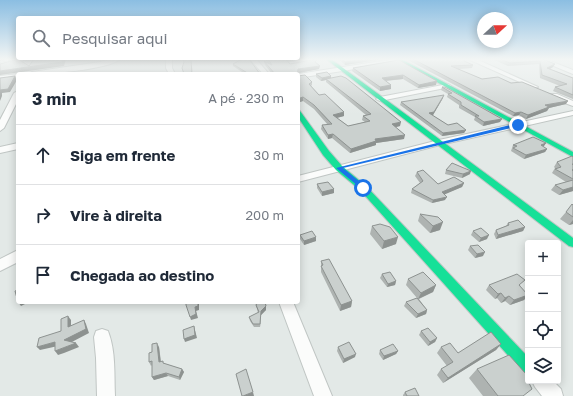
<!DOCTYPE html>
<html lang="pt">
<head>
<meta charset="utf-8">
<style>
  body { margin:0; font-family:"Golos Text",sans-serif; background:#f6f6f7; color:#1f2937 }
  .controls { position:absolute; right:12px; bottom:12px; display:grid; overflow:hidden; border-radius:4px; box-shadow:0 2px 10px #0003 }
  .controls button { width:36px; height:36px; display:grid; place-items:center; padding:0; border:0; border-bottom:1px solid #e0e1e3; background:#fff; color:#1f2937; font:20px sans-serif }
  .compass { position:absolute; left:477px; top:12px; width:36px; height:36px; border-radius:50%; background:#fff; box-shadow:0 2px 10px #0003; rotate:69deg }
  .stop { position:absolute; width:12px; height:12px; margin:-9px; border:3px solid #1a73e8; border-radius:50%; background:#fff }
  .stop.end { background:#1a73e8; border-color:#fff; box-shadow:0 1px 4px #0008 }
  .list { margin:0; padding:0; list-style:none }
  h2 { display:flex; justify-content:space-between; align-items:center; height:52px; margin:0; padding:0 16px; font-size:17px }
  h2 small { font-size:13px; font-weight:400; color:#747a83 }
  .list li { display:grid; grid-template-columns:26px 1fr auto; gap:12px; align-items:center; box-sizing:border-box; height:60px; padding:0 16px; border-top:1px solid #e0e1e3 }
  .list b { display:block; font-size:15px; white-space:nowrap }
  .list em { font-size:13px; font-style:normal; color:#747a83 }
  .icon { flex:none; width:22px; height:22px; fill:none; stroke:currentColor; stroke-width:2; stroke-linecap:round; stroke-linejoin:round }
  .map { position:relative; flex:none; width:573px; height:396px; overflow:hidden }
  .search { position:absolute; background:#fff; box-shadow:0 2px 10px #0003; left:16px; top:16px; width:284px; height:44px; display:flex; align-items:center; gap:10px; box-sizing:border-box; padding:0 14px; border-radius:4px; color:#747a83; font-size:15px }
  .panel { position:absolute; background:#fff; box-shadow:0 2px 10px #0003; left:16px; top:72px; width:284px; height:232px; border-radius:4px }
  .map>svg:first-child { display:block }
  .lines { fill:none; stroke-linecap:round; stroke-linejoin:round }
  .street-casing { stroke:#c0c6c4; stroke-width:2 }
  .fast-casing { stroke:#bfc7c5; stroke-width:2 }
  .street { fill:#fbfcfb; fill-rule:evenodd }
  .fast { fill:#16e098; fill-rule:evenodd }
  .wall { fill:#aeb3b1 }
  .shaded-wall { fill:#8d9290 }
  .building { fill:#cad0ce; stroke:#8d9290 }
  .route { fill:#1a73e8 }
</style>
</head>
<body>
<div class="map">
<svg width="573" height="396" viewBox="0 0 573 396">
  <rect width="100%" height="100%" fill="#e3e9e7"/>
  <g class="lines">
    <defs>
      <path id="street" d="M17,59H27L0,67V63Z
        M112,59H121C106,70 49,74 29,74L32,72L100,62Z
        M166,59H172V68L175,74H169L166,68Z
        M250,59H256L269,74H263Z
        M394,59L402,60L399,62L298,78V74Z
        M468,59H476L538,87L533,88Z
        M537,59H545L573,70V74Z
        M18,74V78L0,80V76Z
        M448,84L451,86L450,87L380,101L376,99L380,97Z
        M18,91V100L4,128L0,131V120L14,93Z
        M551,94H557L573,101V106L551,98Z
        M573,111V115L440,145L298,182V176L439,140Z
        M18,143V149L0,153V147Z
        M18,250V262L0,271V259Z
        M279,302H293L332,396H314Z
        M102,329L108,331C116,351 114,375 115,396H97L96,358L94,337L96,331Z
        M532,381H553L561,389L563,396H542L535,387Z"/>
      <path id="fast" d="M326,59H331L573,238V247L569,246Z
        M395,59H401L573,152V157Z
        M298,110L300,111L329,151L342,166L366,186L528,357V374L523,372L360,190L336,170L323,155L298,117Z"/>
    </defs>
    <use href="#street" class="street-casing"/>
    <use href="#fast" class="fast-casing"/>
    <use href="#street" class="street"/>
    <use href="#fast" class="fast"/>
  </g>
  <path class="wall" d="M265,59H286L290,64L317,63H316L319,69L298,73L297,74H272L265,65L264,61L268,63Z
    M336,59H384L345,65L341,61Z
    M406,59H465L464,61L473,65L472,68L458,69L482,79L511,83L566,104L549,108L547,111L526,119L519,115L513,116Z
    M492,59H543L553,67L550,69L573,78V99L553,91L555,87L560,86L540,78L539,64L508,66Z
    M399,60L436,85L418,88L403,79L386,81L391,85V89L380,91L352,71L353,68Z
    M233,64L260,74H245L233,66Z
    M316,74L331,76V78L400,126L396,127L404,139L376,143V145L350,153L332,138L328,139L321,129L322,125H328L314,109L303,101L300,102L298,100V76L312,82V85L311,86L319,95L344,112V116L337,118L348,126L365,122L362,120L363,116L366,115L326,82V80L321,81L316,77Z
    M442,87H445L500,122L483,126L474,120L475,117L459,108V105L447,97L448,94L441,90Z
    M443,98L433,115H432L448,125L466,130L464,133L442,136L400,105L401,102Z
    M546,143L543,147L547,149L545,152L524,159L511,151L513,145Z
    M573,157V191L559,195L551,190L555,185L566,182L552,173L555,168L554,167L557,162Z
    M446,170L470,174L462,178L445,174Z
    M417,172L438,184L464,183L462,187L444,194L445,200L432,203L411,193L412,189L420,183L415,176Z
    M317,184L334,189V193L322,196L317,188Z
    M573,205V224L569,225L560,219L566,212Z
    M420,214L440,230L430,233L418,221Z
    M508,223L525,227L523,231L496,239L494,234L496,230L506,226Z
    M372,226L396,244L382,249L370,234Z
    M473,231L487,239L479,242L471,235Z
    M300,235L316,237V241L304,245L300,239Z
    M470,246L483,256L475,258L468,250Z
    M321,261L352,301L351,307L340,311L321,272Z
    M382,274L396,281L395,285L387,287L380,278Z
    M408,279L436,285L433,292L419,299L427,310L426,314L416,318L404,306L406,302L417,298L406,285Z
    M489,285H521L519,286L528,295L524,300L510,305L505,301L501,303L497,298L495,299L486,290Z
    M256,305L266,306V310L261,315L260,327H254L250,321L249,317L258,313Z
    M421,331L437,338L435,342L428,346L419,335Z
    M501,344L496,350L443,383L437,375L441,369L447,366L437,353L441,347L458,353Z
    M159,347L161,361L165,364L182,369L184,372L180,380L168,376L154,380L152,377V365L151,366L149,362L152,352Z
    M338,347L355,357L343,363L337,351Z
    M380,350L398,351L396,354L383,360L379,354Z
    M477,369L523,396H483L469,378Z
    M405,392L419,396H403V395Z"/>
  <path class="shaded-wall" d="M0,59H11L0,61Z
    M64,59H66L64,66L0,75V71Z
    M365,59H384L345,65V62Z
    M555,64L553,67L546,71L547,68Z
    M320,66L319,69L298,73L297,74L298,69Z
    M403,75V79L382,81V78Z
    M15,76L17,80L10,92L2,93V96L0,101V90Z
    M331,76V79H326V80L321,81L322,78Z
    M437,81L436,85L418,88L419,85Z
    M391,85V89L380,91V87Z
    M444,95L443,98L433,115L428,116L429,113Z
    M303,97V101L300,102V98Z
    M568,101L566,104L549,108L547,111L526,119L528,115L545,105Z
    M344,112V116L332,119L333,115Z
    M521,112L519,115L513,116L515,113Z
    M502,119L500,122L483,126L484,122Z
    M401,122L400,126L392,128V124Z
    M466,130L464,133L442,136L443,133Z
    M333,134L332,138L328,139V135Z
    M405,135L404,139L376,143V145L350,153L351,149L375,139Z
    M546,143L544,146L539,148L541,145Z
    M547,149L545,152L524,159L526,155Z
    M471,171L470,174L462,178L463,174Z
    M464,183L462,187L441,196L442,192Z
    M573,187V191L559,195L563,190Z
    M334,189V193L322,196V192Z
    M447,197L445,200L432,203L433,200Z
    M573,220V224L569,225Z
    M443,222L440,230L430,233L433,226Z
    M525,227L523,231L496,239L498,235Z
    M489,235L487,239L479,242L481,238Z
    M316,237V241L304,245V241Z
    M398,237L396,244L382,249L384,241Z
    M485,252L483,256L475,258L477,254Z
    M396,281L395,285L387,287L388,284Z
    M436,285L433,292L418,299L421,293Z
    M501,293L497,298L495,299L498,294Z
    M528,295L524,300L510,305L514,300Z
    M509,296L505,301L501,303L505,298Z
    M352,301L351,307L340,311L341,305Z
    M18,302H29L21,306Z
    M198,302H199V310L196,311L198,318L191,320L190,317Z
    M266,306V310L261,315L260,327V324L261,311Z
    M427,310L426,314L416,318L418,314Z
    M68,316L71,320V331L68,327Z
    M84,320L86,324L89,333L68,344L64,340Z
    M194,326L197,338L185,342L184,339Z
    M437,338L435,342L428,346L430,342Z
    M55,342L58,346L40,350L37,347Z
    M76,343L79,347L64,353L58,355L55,351Z
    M157,343L159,347L161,365L159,362Z
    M501,344L496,350L443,383L448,378Z
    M398,351L396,354L383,360L384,356Z
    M356,354L355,357L343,363L344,359Z
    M182,369L184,372L180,380L179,377Z
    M166,373L168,376L154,380L152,377Z
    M253,392L254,396H243Z"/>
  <path class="building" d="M18,59L29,66L34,59H64L62,62L0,71V64Z
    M183,59H191L192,74H184L182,68L184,62Z
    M242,59H249L260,74H249L233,64Z
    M268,59H286L290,64L317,59L315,62L320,66L298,69L297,74H275L264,61L272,65Z
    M342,59H365L345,62Z
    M413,59H465L464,61L473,65L451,66L482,79L498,77L511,83L522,82L568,101L545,105L549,107L528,115L521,112L515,113Z
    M500,59H543L555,64L547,68L573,78V95L555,87L567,84L542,75L540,61L510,63Z
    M399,60L437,81L419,85L403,75L382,78L391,85L380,87L353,68Z
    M327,72L331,76L322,78L316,74Z
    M305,75L312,82L309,84L319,95L325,94L344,112L333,115L348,126L370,121L363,116L371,114L326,79L341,76L346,78L401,122L392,124L405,135L375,139L376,141L351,149L333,134L328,135L322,125L332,124L314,105L303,97L300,98L298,96V76Z
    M15,76L8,89L0,90V78Z
    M442,87H445L502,119L484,122L475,116H479L461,105V102L448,94L452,93Z
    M444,95L434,112L429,113L448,125L457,123L466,130L443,133L401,102Z
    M533,137L546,143L541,145L547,149L526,155L513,148L517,146L513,145Z
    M572,156L573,157V164H572L573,165V169L572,170L573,171V179L555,169L561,167L557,162Z
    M452,163L471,171L463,174L446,170Z
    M423,170L438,184L454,177L464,183L442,192L447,197L433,200L412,189L423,181L417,172Z
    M573,180V187L563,190L555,185Z
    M328,182L334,189L322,192L317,184Z
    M572,204L573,205V217L566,212Z
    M420,214L438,217L443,222L433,226Z
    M518,220L525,227L498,235L496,230L509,225L508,223Z
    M380,224L390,227L398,237L384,241L372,226Z
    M481,228L489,235L481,238L473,231Z
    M312,231L316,237L304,241L300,235Z
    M478,245L485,252L477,254L470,246Z
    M329,259L352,301L341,305L321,266L323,265L321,261Z
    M390,272L396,281L388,284L382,274Z
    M423,272L436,285L421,293L408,279Z
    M517,274L525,280L519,285L528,295L514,300L509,296L505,298L501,293L498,294L489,285Z
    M18,290V302L15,291Z
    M417,298L427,310L418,314L406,302Z
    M186,302H198V306L195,307L196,314L190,317L186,305Z
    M258,302H265L266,306L261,311L260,324H253L249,317L259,312L256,305L257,303Z
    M68,316V327L84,320L86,329L64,340L76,343L55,351V342L37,347L39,338L61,331V319Z
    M194,326L195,335L184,339L183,330Z
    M428,328L437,338L430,342L421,331Z
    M491,332L501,344L448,378L441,369L453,362L441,347L450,343L458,353Z
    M349,342L356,354L344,359L338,347Z
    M157,343L159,362L163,361V363L182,369L179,377L166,373L152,377V361L149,362V353L152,352V344Z
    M393,344L398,351L384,356L380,350Z
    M509,355L526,374L528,381L532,389L523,396H498L477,369Z
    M246,369L253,392L243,396H242L236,374Z
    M415,388L419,396H407L405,392Z"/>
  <linearGradient id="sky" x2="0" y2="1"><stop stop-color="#8bbee2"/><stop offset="0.52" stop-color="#f2f5f4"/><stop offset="1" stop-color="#f2f5f4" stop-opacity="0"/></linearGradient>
  <rect width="573" height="114" fill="url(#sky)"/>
  <path class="route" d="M518,123L520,126L343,168L365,186L366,188L363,190L336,168Z"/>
</svg>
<div class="controls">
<button>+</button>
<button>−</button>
<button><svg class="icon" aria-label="locate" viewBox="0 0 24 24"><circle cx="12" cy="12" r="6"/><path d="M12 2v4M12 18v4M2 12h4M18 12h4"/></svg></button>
<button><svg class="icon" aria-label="layers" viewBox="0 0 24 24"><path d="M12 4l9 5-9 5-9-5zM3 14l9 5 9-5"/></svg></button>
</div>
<svg class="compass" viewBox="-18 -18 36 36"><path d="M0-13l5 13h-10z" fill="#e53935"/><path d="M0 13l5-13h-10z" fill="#747a83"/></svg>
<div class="stop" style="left:363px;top:188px"></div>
<div class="stop end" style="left:518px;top:125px"></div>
<div class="search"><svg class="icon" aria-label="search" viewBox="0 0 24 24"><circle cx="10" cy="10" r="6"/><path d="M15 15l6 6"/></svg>Pesquisar aqui</div>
<section class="panel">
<h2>3 min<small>A pé · 230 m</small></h2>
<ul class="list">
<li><svg class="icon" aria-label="ahead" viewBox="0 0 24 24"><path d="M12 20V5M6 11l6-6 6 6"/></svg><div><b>Siga em frente</b></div><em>30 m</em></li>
<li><svg class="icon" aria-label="right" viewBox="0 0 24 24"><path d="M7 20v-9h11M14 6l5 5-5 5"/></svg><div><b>Vire à direita</b></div><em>200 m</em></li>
<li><svg class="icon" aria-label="arrive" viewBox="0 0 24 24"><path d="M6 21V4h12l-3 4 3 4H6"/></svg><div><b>Chegada ao destino</b></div></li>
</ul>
</section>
</div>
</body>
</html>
